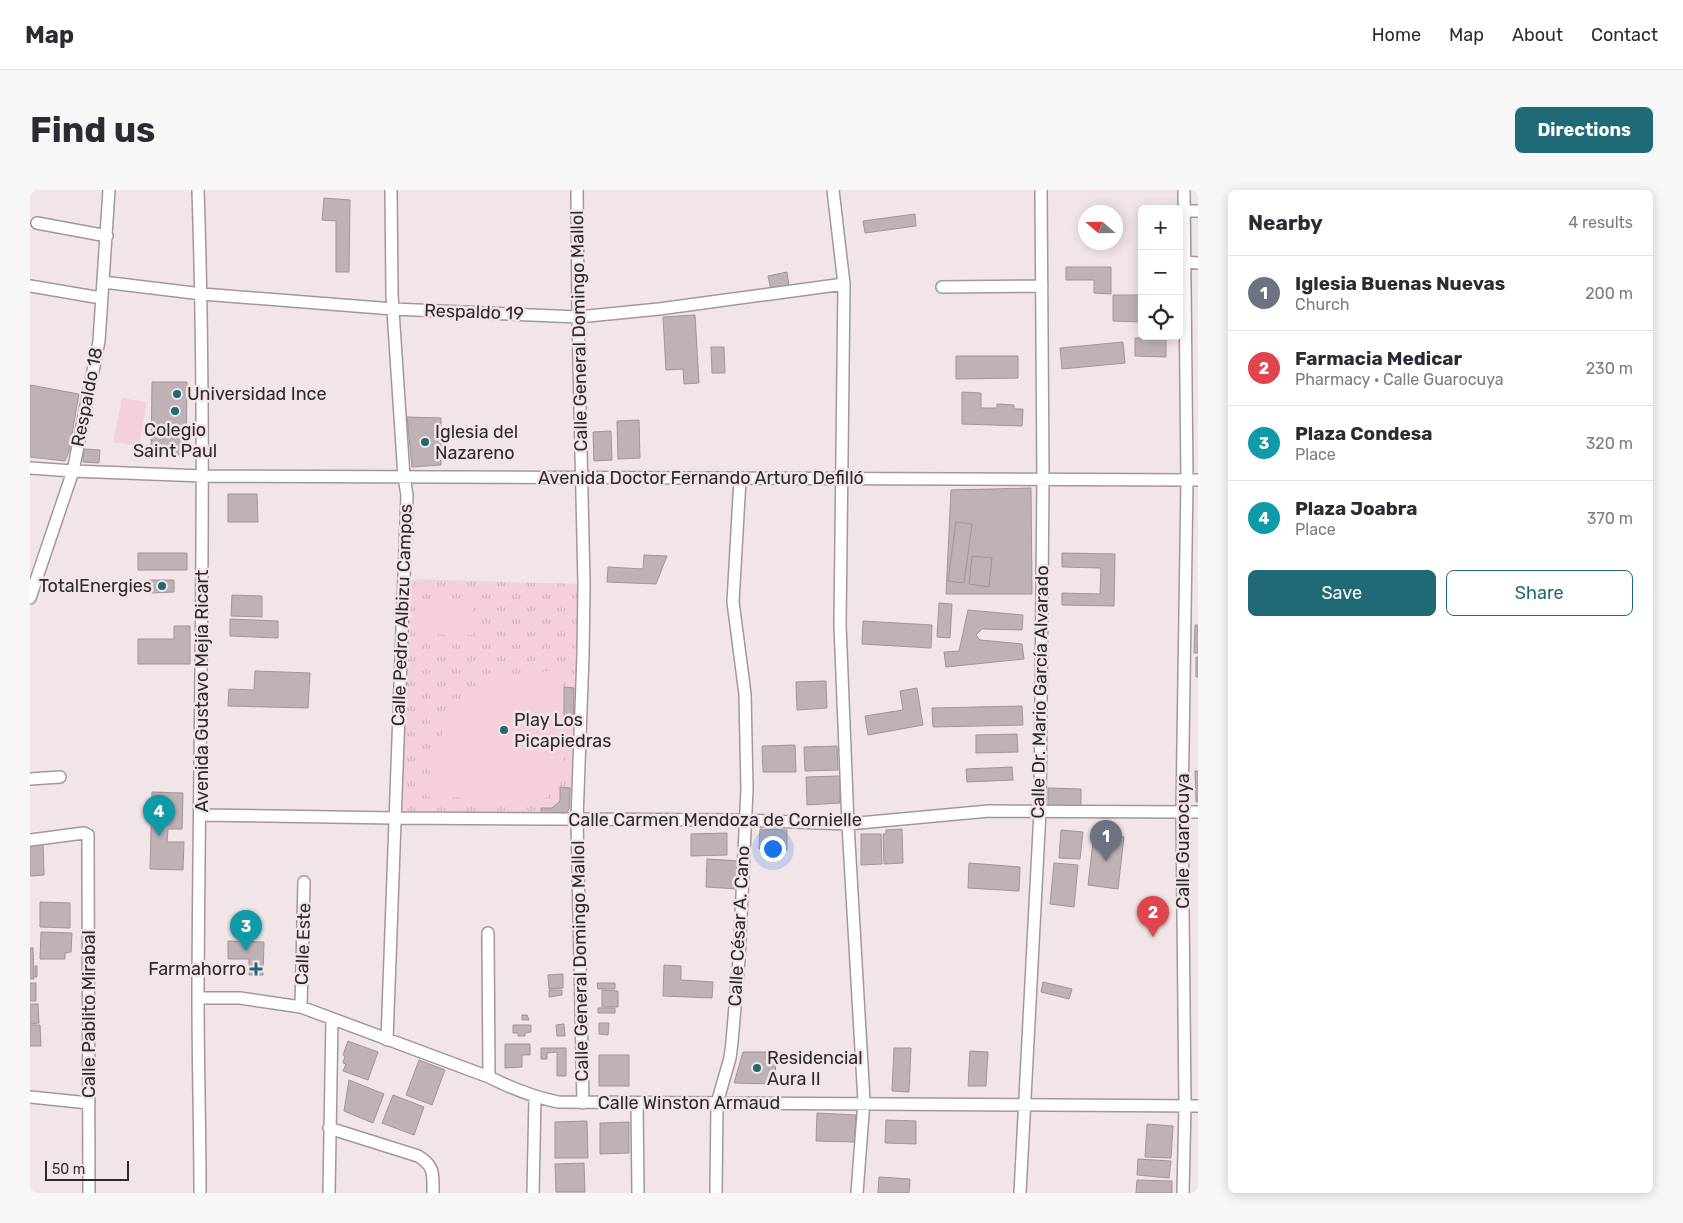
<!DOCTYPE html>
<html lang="en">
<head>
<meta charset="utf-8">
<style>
  body { margin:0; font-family:Rubik,sans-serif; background:#f7f7f7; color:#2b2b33 }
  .controls { position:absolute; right:15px; top:15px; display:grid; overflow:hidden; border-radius:8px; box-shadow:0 2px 12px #0003 }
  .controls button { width:45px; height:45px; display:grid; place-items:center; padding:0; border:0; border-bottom:1px solid #e1e1e2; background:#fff; color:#2b2b33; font:25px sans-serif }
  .compass { position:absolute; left:1048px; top:15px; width:45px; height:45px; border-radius:50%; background:#fff; box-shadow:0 2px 12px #0003; rotate:290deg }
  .scale { position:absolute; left:15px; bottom:12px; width:84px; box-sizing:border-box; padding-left:5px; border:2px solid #2e292a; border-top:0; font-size:14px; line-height:18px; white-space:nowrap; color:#2e292a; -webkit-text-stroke:4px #f2e5e8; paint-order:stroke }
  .you { position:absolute; left:742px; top:658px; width:18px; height:18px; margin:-12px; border:4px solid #fff; border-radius:50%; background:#1a73e8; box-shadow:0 0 0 8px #1a73e833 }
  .badge { display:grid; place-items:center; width:32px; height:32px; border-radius:50%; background:#206976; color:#fff; font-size:16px; font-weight:700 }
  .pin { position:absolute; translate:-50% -41px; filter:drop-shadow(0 1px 2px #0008) }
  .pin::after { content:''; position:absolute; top:26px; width:18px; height:15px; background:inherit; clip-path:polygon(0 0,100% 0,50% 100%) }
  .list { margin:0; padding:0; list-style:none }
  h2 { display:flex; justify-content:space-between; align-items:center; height:65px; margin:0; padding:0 20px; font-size:21px }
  h2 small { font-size:16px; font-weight:400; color:#7c7c81 }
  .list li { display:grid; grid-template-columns:32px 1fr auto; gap:15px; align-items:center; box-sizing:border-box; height:75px; padding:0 20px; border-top:1px solid #e1e1e2 }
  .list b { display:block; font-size:19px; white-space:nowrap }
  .list p { margin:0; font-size:16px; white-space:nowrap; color:#7c7c81 }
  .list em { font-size:16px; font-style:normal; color:#7c7c81 }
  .actions { display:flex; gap:10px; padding:15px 20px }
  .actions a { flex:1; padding:11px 0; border:1px solid #206976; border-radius:8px; text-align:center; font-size:18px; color:#206976 }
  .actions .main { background:#206976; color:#fff }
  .icon { flex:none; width:28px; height:28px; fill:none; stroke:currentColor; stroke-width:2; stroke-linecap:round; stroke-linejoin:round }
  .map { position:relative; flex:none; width:1168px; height:1003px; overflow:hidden; border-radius:8px }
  header { display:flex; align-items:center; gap:30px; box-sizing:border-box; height:70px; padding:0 25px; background:#fff; border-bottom:1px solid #e1e1e2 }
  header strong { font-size:24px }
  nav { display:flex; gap:28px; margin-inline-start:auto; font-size:18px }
  .intro { display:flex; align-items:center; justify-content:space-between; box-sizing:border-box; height:120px; padding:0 30px }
  h1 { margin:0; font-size:35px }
  .button { padding:12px 22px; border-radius:8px; background:#206976; color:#fff; font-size:18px; font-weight:700 }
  main { display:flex; gap:30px; padding:0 30px }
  aside { flex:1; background:#fff; border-radius:8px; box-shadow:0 2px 12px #0003 }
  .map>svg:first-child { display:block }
  .grass { fill:url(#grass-tufts) }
  .garden { fill:#f4d1da }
  .building { fill:#beb2b5; stroke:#a19598 }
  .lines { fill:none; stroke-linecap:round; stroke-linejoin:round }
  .minor-casing { stroke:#a4979a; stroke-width:14 }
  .minor { stroke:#fff; stroke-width:11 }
  .poi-dot { fill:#206976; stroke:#f2e5e8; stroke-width:2 }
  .labels { text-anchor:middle; stroke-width:5; stroke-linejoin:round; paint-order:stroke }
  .street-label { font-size:18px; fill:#2e292a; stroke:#f2e5e8 }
  .poi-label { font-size:18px; fill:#2e292a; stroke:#f2e5e8; text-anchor:start }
</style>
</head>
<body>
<header>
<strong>Map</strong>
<nav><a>Home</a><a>Map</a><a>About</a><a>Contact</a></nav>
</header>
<div class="intro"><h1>Find us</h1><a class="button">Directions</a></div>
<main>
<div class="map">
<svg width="1168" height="1003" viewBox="0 0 1168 1003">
  <defs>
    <pattern id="grass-tufts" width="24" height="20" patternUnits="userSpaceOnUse" patternTransform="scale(1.25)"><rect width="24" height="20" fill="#f4d1da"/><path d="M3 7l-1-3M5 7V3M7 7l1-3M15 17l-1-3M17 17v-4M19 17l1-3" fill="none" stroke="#d2b3bb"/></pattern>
  </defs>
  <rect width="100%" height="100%" fill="#f2e5e8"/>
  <path class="grass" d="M375,389L554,394L547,629L364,628Z"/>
  <path class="garden" d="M92,208L117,212L109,256L83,252Z
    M391,412L443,413L442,445L390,444Z
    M533,481L534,590L512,611L396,606C402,558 413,527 456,500C464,494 476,487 487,484C501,481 518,482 533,481Z"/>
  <path class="building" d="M294,8L320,10L319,82H306V31L292,30Z
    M885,24L886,36L835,43L833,31Z
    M1036,77H1081V104L1064,103V90H1036Z
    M757,82L759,96L741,100L738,86Z
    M1083,105H1112V132L1083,131Z
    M665,125L669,193L654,194L653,179L636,180L633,127Z
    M1105,148H1136V167L1105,166Z
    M1093,152L1095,173L1032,179L1030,158Z
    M681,157H694L695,183H682Z
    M926,166H988V188L926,189Z
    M122,192H157L156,265H121Z
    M0,195L49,204L39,261L35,271L0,267Z
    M932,202L951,203V218H967V214L984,215V219H993L992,236L932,234Z
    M377,227L411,228V275L382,277Z
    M609,230L610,268L588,269L587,231Z
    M581,241L582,270L564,271L563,242Z
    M54,259L70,260L69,273L53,272Z
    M1001,298L1002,404H916L921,300Z
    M198,304H227L228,332H198Z
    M926,332L942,334L934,393L918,391Z
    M108,363H157V380H108Z
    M1032,363L1085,364L1084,416L1032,415V403L1070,404L1071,378L1032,377Z
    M614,365L637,366L626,394L577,392L578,377L613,379Z
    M942,366L962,368L959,397L939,394Z
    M119,390H144V402L120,403Z
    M202,405L232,406V427L201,426Z
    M909,413L922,414L920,448L907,447Z
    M938,420L993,425L992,440L952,439L946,445L950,450L992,454L994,469L916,477L914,462L929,461Z
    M200,429L248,431V448L200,446Z
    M833,431L902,435L901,458L832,454Z
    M1165,435H1168V463H1164Z
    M144,436H160V474H108V449H144Z
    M1166,467H1168V487H1166Z
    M225,481L280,483L278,518L198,516L199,499L224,500Z
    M796,491L797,518L767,520L766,492Z
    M534,497L544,498L543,533H534Z
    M887,498L893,535L838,545L835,526L873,520L870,501Z
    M992,516L993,535L903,537L902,518Z
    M987,544L988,562L946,563V545Z
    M765,555L766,582H733L732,556Z
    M807,556L808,580L775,581L774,557Z
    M982,577L983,590L937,592L936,579Z
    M1165,581H1168V612H1166Z
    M810,586V613L777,615L776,587Z
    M530,597L540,598L539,619L535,624H511V618H522L530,611Z
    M1018,598L1051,599V617L1018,616Z
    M122,602L153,603L152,639H138L137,652H154L153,680L120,679Z
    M730,639L757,640V660L729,659Z
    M872,639L873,673L854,674L853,644H856V640Z
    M1031,640L1053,642L1050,669L1029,668Z
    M697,643V665L661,666V644Z
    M1064,643L1094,647L1088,699L1058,695Z
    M831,644H851L852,674L831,675Z
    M13,652L14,685L0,686V653Z
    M677,669L710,671L708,699L676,697Z
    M939,673L990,677L989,701L938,698Z
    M1024,673L1048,675L1044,717L1020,714Z
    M10,712L40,713V738L10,737Z
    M11,742L42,743L41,762L35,763V769H10Z
    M198,751L234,752L233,785H219V769H198Z
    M0,758H3L4,789H0Z
    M634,775L651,776V790L683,792L682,808L633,806Z
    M5,776H7V787H5Z
    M533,784V798L519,799L518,785Z
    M1013,792L1042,799L1039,809L1011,802Z
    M0,793H6V811H0Z
    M567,793H585V799H568Z
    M519,800H532V805L519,807Z
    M572,800L588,801V817H572Z
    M0,814H8L9,833L0,834Z
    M568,818H585V823H568Z
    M492,825H497L499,830H492Z
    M569,833H579L578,845L569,844Z
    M534,834L535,846H527L526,835Z
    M0,835H10L11,856H0Z
    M483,835H501V842L495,843V846H488V843H483Z
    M318,851L348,862L338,890L313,881L316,874L313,873L315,866L313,865Z
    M475,854H500V865H492V877L475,878Z
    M511,858H536V886H527V862L517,863V869H511Z
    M864,858H881L879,902L862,901Z
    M940,861L958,862L956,896H938Z
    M713,862H746L745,894L704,893Z
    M569,865H599V896H569Z
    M389,870L415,880L402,915L376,905Z
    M319,890L354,904L343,933L314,921Z
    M363,905L394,917L384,945L352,933Z
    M787,923L826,925L824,952L786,951Z
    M856,930L886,931V954L855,953Z
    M557,931L558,968H525V932Z
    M599,932V963L570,964V933Z
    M1117,934L1143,936L1141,968L1115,967Z
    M1108,969L1141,971L1139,988L1107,985Z
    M554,973L555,1002H526L525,974Z
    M849,987L880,989L879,1003H848Z
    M1107,990L1142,991V1003H1106Z"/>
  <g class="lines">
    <defs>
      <path id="minor" d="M168,0C177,269 169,538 168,806C168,872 170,938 170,1003
        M547,0L548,127L554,394L553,465L547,629L553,913
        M803,0L814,94L810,435L818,634L834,911L827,1003
        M1154,21H1168
        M7,33L77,46
        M1155,72L1168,73
        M73,92L172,104L363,119L548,127L629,119L814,94
        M0,96L71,108
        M912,97L1012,96
        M0,278L43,281L173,286L1168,290
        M0,408L43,281L69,151L79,0
        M0,589L30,587
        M171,625L364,628L714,630L818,634L959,621L1168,622
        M0,650L54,643L58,645L59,1003
        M458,743L459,887
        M168,808H210L271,817L459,887C481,898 503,907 528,912L1168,916
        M271,817L274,692
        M357,850L377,305L374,287L362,105L361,0
        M0,907L59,913
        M607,913L608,1003
        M299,938L388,966C405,976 403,985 403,1003
        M299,1003L302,829
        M503,1003L505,907
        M686,1003L687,913L700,868L702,852L709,769L717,599L715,504L703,412L710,289
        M990,1003L1010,621L1013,288L1011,0
        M1153,1003L1155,915L1152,622L1157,290L1154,0"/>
    </defs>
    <use href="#minor" class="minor-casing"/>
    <use href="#minor" class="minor"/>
  </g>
  <g class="poi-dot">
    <circle cx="147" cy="204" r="5"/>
    <circle cx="145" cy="221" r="5"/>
    <circle cx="395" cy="252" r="5"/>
    <circle cx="132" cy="396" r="5"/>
    <circle cx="474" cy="540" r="5"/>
    <path d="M223.5 771.5h5v5h5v5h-5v5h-5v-5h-5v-5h5z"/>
    <circle cx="727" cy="878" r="5"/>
  </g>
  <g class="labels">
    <g class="street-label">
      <text transform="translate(444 122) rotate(2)" y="6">Respaldo 19</text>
      <text transform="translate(549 141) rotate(-91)" y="6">Calle General Domingo Mallol</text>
      <text transform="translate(57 207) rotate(-79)" y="6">Respaldo 18</text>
      <text x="671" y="294">Avenida Doctor Fernando Arturo Defilló</text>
      <text transform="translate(372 425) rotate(-88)" y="6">Calle Pedro Albizu Campos</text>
      <text transform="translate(172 501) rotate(-90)" y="6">Avenida Gustavo Mejía Ricart</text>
      <text transform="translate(1010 502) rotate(-89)" y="6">Calle Dr. Mario García Alvarado</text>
      <text x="685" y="636">Calle Carmen Mendoza de Cornielle</text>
      <text transform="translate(1153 651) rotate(-90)" y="6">Calle Guarocuya</text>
      <text transform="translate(709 736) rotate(-87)" y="6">Calle César A. Cano</text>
      <text transform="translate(273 754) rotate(-88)" y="6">Calle Este</text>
      <text transform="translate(550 771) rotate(-91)" y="6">Calle General Domingo Mallol</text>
      <text transform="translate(59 824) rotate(-90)" y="6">Calle Pablito Mirabal</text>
      <text x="659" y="919">Calle Winston Armaud</text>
    </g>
    <g class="poi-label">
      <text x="157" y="210">Universidad Ince</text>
      <text x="145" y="246" text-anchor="middle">Colegio<tspan x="145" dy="21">Saint Paul</tspan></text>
      <text x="405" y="248">Iglesia del<tspan x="405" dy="21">Nazareno</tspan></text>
      <text x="122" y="402" text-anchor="end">TotalEnergies</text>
      <text x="484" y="536">Play Los<tspan x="484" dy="21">Picapiedras</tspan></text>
      <text x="216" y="785" text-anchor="end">Farmahorro</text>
      <text x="737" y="874">Residencial<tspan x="737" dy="21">Aura II</tspan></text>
    </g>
  </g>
</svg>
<div class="controls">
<button>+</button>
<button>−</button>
<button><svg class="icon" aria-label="locate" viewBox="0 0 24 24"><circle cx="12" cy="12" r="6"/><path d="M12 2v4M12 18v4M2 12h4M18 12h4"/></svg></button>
</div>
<svg class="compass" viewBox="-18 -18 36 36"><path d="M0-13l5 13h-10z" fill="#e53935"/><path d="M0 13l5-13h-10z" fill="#7c7c81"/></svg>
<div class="scale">50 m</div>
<div class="you"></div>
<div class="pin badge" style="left:1076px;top:671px;background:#6b7280">1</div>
<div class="pin badge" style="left:1123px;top:747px;background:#e0444e">2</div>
<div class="pin badge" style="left:216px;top:761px;background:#0f9aa8">3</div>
<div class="pin badge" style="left:129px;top:646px;background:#0f9aa8">4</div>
</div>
<aside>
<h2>Nearby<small>4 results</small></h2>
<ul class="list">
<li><span class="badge" style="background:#6b7280">1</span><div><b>Iglesia Buenas Nuevas</b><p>Church</p></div><em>200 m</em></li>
<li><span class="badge" style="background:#e0444e">2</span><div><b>Farmacia Medicar</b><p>Pharmacy · Calle Guarocuya</p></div><em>230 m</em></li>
<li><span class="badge" style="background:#0f9aa8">3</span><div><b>Plaza Condesa</b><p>Place</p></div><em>320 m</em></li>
<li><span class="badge" style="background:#0f9aa8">4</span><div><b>Plaza Joabra</b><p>Place</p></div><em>370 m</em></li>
</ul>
<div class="actions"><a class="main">Save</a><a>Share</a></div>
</aside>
</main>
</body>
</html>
